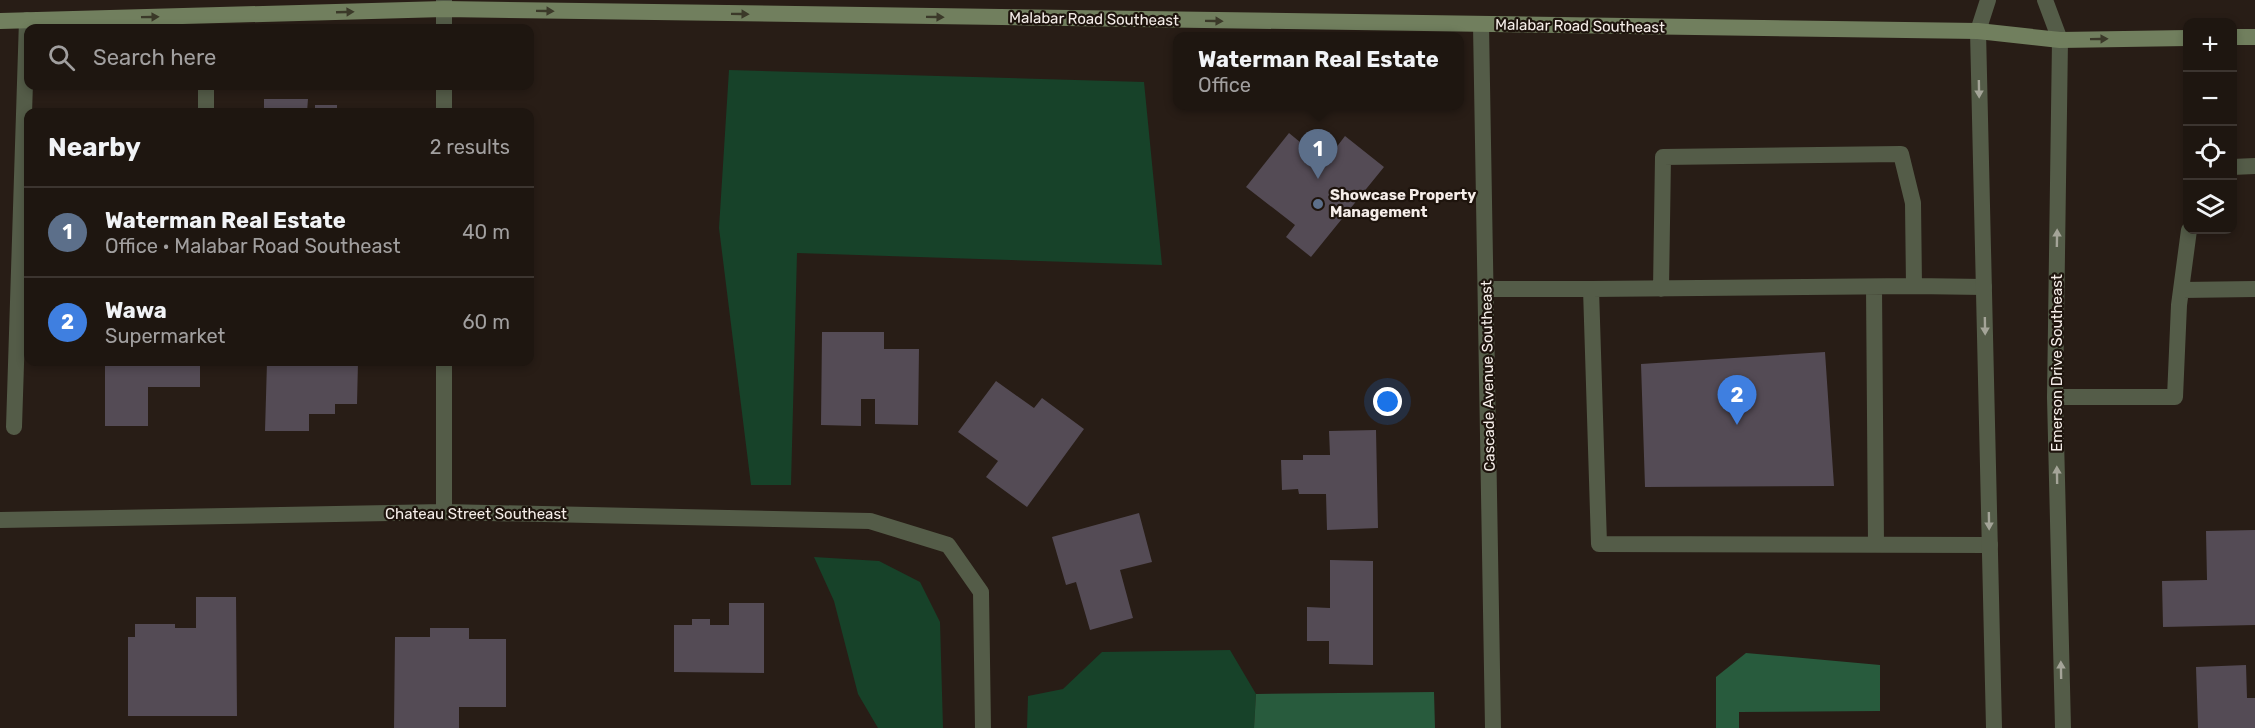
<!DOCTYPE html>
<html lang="en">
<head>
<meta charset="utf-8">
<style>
  body { margin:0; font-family:Rubik,sans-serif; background:#261f19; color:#f1f3f6 }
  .controls { position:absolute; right:18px; top:18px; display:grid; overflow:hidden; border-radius:12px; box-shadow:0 3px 9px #0003 }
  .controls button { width:54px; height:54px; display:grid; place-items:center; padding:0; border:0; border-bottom:2px solid #3c3530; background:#1e1610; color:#f1f3f6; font:30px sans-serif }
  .you { position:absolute; left:1388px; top:402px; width:21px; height:21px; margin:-15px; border:4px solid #fff; border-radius:50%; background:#1a73e8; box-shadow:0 0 0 9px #1a73e833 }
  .badge { display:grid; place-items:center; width:39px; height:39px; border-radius:50%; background:#75c0f6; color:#fff; font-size:20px; font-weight:700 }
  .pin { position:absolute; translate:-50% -50px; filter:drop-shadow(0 2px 3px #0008) }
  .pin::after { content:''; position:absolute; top:32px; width:21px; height:18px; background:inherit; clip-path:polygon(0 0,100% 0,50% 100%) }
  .popup { position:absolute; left:1173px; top:32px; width:291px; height:78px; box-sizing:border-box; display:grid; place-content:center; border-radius:12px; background:#1e1610; filter:drop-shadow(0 2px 4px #0005); font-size:20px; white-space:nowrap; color:#a19f9f }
  .popup b { font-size:22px; color:#f1f3f6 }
  .popup::after { content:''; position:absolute; left:50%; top:100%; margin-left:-12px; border:12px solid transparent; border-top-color:#1e1610 }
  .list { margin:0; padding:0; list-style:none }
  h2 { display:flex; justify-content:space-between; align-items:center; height:78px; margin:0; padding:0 24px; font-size:26px }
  h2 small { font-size:20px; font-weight:400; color:#a19f9f }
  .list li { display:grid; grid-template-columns:39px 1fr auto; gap:18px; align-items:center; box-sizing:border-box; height:90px; padding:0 24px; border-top:2px solid #3c3530 }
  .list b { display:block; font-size:22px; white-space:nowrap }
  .list p { margin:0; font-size:20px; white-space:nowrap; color:#a19f9f }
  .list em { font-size:20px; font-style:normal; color:#a19f9f }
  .icon { flex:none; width:33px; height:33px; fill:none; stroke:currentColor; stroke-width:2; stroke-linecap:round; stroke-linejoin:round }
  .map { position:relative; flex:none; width:2255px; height:728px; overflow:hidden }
  .search { position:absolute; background:#1e1610; box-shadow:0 3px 9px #0003; left:24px; top:24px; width:510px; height:66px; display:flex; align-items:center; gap:15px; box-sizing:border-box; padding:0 21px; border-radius:12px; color:#a19f9f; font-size:22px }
  .panel { position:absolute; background:#1e1610; box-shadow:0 3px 9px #0003; left:24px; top:108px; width:510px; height:258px; border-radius:12px }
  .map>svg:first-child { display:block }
  .green { fill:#174229 }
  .forest { fill:#285b3d }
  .building { fill:#544b55 }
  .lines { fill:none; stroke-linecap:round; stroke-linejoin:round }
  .service { stroke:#545c48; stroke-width:16 }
  .minor { stroke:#545c48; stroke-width:16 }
  .tertiary { stroke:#545c48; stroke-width:16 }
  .secondary { stroke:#717f5e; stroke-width:16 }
  .oneway { fill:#3b3929 }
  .oneway2 { fill:#a4a498 }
  .service-dot { fill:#5c6f8a; stroke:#1e140d; stroke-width:2 }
  .labels { text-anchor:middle; stroke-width:4.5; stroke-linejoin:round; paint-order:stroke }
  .street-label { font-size:15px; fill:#f5ede9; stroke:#1e140d }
  .poi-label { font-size:15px; font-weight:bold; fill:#f5ede9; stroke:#1e140d; text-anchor:start }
</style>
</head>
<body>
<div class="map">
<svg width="2255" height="728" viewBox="0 0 2255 728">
  <rect width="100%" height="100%" fill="#281d16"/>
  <path class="green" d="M729,70L1144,82L1162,265L797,253L791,485H751L719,228Z
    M814,557L879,561L920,582L940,622L943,728H878L858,694L834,601Z
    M1230,650L1256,694L1254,728H1027L1028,696L1063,689L1102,652Z"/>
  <path class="forest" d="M1746,653L1880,665V711L1739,712V728H1716V677Z
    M1434,692L1435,728H1254L1256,694Z"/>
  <path class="building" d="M264,99H308L307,112H264Z
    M315,105H337V112H315Z
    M1289,133L1317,156L1321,151L1329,157L1345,136L1384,167L1311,257L1286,237L1295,225L1246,187Z
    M822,332H884V349H919L918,425L875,424V399H861V426L821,425Z
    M1825,352L1834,486L1645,487L1641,364Z
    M105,362H200V387H148V426H105Z
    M267,362H358L357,404H335V414H309V431H265Z
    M996,381L1034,408L1042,398L1084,429L1027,507L986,477L998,461L958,432Z
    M1376,430L1378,528L1327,530L1326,494H1299L1298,489L1282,490L1281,460H1303V455H1330L1329,431Z
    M1139,513L1152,562L1120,570L1133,618L1090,630L1076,582L1066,585L1052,537Z
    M2255,530V625L2163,627L2162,581L2207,580L2206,531Z
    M1330,560L1373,561V665L1329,664V641H1307V607L1330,608Z
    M196,597H236L237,716H128V637H135V624H175V628H196Z
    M729,603H764V673L674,672V625H692V619H710V625H729Z
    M430,628H469V639H506V707H459V728H394L395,637H430Z
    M2246,665L2247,698H2255V728H2198L2196,667Z"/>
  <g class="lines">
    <path class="service" d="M206,86V112
      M2232,167L2255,166
      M1874,287L1876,544
      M1487,289H1591L1599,544L1990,545
      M1591,289L1914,286L1984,287
      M1661,289L1663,157L1901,154L1913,203L1914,286
      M2182,290L2255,289
      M2055,397H2175L2179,305L2189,230
      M14,427L27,20"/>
    <path class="minor" d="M444,0V28
      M1481,25L1493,728
      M444,86V112
      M444,512V362
      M0,520L444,512L870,521L948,545L981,592L983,728"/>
    <path class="tertiary" d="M1988,0L1978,31L1994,728
      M2045,0L2060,40L2055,397L2063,728"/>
    <path class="secondary" d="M0,21L444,9L1978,31L2060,40L2188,38
      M2232,37H2255"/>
  </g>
  <defs><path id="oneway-solid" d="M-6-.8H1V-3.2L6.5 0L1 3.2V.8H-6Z" transform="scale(1.5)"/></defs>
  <g class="oneway">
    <use href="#oneway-solid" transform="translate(545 11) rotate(1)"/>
    <use href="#oneway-solid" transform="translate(345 12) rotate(-2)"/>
    <use href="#oneway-solid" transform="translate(740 14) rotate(1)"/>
    <use href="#oneway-solid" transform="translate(150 17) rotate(-1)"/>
    <use href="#oneway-solid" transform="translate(935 17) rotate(1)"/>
    <use href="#oneway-solid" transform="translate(1214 21) rotate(1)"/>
    <use href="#oneway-solid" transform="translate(2099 39) rotate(-1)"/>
  </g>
  <g class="oneway2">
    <use href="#oneway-solid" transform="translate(1979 89) rotate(89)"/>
    <use href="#oneway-solid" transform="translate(2057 238) rotate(-89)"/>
    <use href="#oneway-solid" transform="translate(1985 326) rotate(89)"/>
    <use href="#oneway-solid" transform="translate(2057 475) rotate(-91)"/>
    <use href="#oneway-solid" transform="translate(1989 521) rotate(89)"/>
    <use href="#oneway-solid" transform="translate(2061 670) rotate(-91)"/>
  </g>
  <circle class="service-dot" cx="1318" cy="204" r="6"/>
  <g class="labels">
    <g class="street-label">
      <text transform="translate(1094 19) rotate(1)" y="5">Malabar Road Southeast</text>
      <text transform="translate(1580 26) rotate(1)" y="5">Malabar Road Southeast</text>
      <text transform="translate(2057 363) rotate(-90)" y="5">Emerson Drive Southeast</text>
      <text transform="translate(1488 376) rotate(-91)" y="5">Cascade Avenue Southeast</text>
      <text x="476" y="519">Chateau Street Southeast</text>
    </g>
    <g class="poi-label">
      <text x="1330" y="200">Showcase Property<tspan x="1330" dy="17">Management</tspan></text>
    </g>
  </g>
</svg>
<div class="controls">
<button>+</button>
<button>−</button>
<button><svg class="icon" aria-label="locate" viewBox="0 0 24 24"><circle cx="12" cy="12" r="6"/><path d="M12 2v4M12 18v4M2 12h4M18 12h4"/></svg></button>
<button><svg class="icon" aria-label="layers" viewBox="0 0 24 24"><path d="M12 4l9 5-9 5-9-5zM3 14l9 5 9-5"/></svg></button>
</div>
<div class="you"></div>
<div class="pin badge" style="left:1318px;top:179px;background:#5c6f8a">1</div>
<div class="popup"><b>Waterman Real Estate</b>Office</div>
<div class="pin badge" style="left:1737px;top:425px;background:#3f7fe0">2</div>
<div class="search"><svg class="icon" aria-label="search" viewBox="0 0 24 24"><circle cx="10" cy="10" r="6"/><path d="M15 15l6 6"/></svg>Search here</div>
<section class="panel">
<h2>Nearby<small>2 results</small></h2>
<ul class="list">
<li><span class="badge" style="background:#5c6f8a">1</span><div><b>Waterman Real Estate</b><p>Office · Malabar Road Southeast</p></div><em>40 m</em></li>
<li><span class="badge" style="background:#3f7fe0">2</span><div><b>Wawa</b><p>Supermarket</p></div><em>60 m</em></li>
</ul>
</section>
</div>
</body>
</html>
